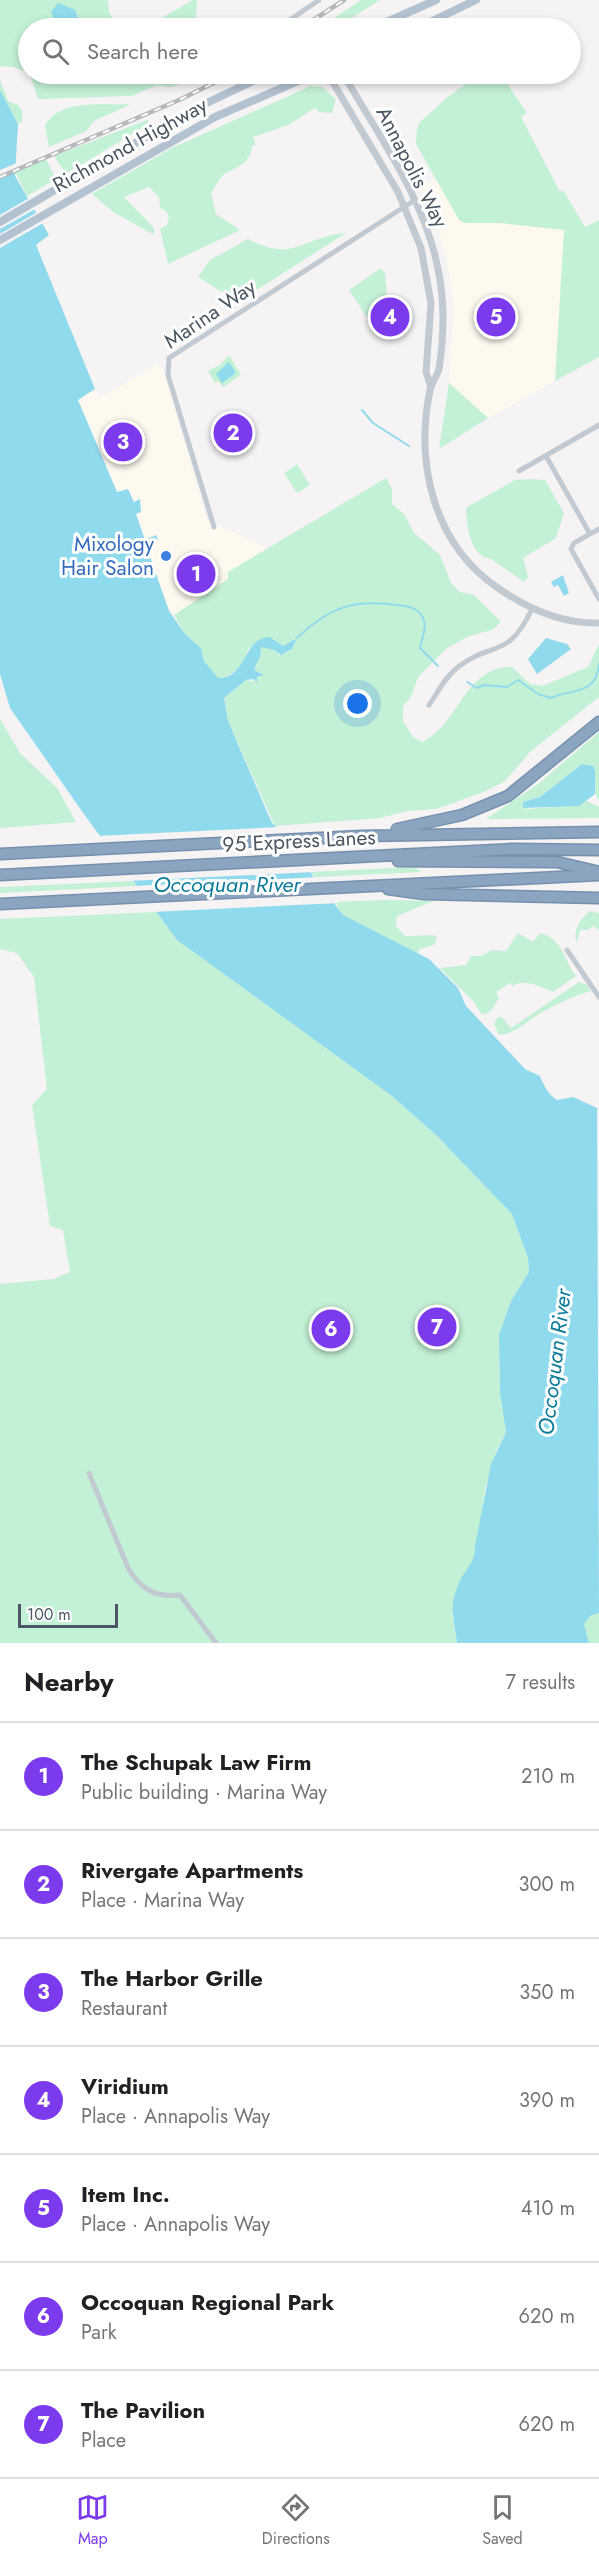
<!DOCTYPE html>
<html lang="en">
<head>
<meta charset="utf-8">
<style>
  body { margin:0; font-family:Jost,sans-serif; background:#f2f2f2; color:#202124 }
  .scale { position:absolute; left:18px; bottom:15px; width:100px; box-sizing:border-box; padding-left:6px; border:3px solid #4a5661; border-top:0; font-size:16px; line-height:21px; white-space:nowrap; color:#4a5661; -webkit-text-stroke:4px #fff; paint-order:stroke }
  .you { position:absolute; left:358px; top:704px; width:21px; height:21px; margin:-15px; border:4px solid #fff; border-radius:50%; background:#1a73e8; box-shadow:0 0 0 9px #1a73e833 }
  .badge { display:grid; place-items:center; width:39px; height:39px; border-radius:50%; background:#7c3aed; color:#fff; font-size:20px; font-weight:700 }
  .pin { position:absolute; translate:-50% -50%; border:3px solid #fff; box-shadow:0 2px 6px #0006 }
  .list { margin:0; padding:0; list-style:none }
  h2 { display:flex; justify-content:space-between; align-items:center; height:78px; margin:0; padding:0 24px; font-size:26px }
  h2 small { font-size:20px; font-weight:400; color:#757577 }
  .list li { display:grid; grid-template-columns:39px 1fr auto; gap:18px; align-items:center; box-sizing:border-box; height:108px; padding:0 24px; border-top:2px solid #e0e0e0 }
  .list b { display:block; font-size:22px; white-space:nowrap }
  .list p { margin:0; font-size:20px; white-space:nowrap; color:#757577 }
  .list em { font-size:20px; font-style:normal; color:#757577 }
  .icon { flex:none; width:33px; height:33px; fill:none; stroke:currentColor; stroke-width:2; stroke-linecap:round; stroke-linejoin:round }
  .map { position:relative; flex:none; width:599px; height:1643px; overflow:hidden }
  .search { position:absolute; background:#fff; box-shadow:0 3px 9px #0003; left:18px; right:18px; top:18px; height:66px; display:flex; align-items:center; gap:15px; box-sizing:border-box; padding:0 21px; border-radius:33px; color:#757577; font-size:22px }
  .sheet { height:834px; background:#fff }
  nav { display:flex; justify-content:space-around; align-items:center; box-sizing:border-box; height:84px; border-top:2px solid #e0e0e0; background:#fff; font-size:16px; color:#757577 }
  nav a { display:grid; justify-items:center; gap:3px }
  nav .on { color:#7c3aed }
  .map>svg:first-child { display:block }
  .commercial { fill:#fdf9ef }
  .green { fill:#c3f1d5 }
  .water { fill:#90daee }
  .pier { fill:#f5f3f3 }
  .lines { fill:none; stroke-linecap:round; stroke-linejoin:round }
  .stream { stroke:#90daee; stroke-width:2 }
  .motorway-casing { stroke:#7690ad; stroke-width:13 }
  .minor { stroke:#c1cad2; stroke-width:5 }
  .tertiary { stroke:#c1cad2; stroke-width:7 }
  .primary { stroke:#b3c2d1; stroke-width:8 }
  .motorway { stroke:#8ba5c1; stroke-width:10 }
  .rail-casing { stroke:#b5b8bd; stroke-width:4.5 }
  .rail { stroke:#fff; stroke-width:2; stroke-dasharray:7; stroke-linecap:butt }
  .shop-dot { fill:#3f7fe0; stroke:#fff; stroke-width:2 }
  .labels { text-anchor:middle; stroke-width:6; stroke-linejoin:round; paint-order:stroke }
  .street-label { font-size:21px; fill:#4a5661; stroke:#fff }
  .shop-label { font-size:21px; fill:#366cbe; stroke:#fff; text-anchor:end }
  .water-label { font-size:22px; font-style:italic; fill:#0c7c9b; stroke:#fff }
</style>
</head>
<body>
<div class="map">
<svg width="599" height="1643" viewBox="0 0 599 1643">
  <rect width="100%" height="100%" fill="#f5f3f3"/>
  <path class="commercial" d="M435,178L465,223H500L565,230L555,381L488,418L449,383L454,307L449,272L438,227L419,187Z
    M156,365L163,369L207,520L267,548L229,572L228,579L174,615L169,611L146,545L157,540L156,536L145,540L136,513L139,500L134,502L117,492L77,400L95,389L100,398Z"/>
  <path class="green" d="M0,0H108L109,12L118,28H28V72L13,67L0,66Z
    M193,0H197L195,28H144Z
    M361,0H380L339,26L319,28Z
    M30,74H200L179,85L169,87L157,85L132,96L38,99Z
    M481,74H509L508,85L527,113L521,117L560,192L563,190L585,227L599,220V357L555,381L564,230L500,223H465L459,220L416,144L417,129L420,122L450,95Z
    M0,80L8,101L18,105L22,110V122L18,124L0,90Z
    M311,86L322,87L336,99L332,113L319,112L315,108L288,125L253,137L256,145L252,146C252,161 237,168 226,173C220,176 215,187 211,193L216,214L240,230L168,264L160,229L167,225L169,217L166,211L160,208L159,197L149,187L124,197L154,228V235L112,211L92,194L172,148Z
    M131,104L94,121L86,131L49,147L45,126C59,98 104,106 131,104Z
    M147,120L150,123L66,174L54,156Z
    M46,159L56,179L27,196L15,172Z
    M346,233L238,302L198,277L210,260L248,239C293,264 304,236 346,233Z
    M381,268L385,274L388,306L368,319L349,290Z
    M229,355L241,375L223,387L218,381L215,383L208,371L220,365Z
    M449,383L488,418L439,449Z
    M297,464L310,485L297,493L284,473Z
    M386,478L392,489V504L405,515L414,533L440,555L451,583L460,592L474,595L501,622L492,630L469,636L447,648L418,677L411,697L403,706V721L413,737L422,742C460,725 463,667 512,667L530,684L542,686L588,667L599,644V697L531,751L504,782L481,793L436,809L407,811L380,818L275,826L228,721L224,698L246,680L257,682L256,678L261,676V673L254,671L260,657L261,646L275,650L279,655C289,654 294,648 297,638L283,646L270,637L248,649C244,663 234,678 217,678L204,661L201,648L185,634L174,615L228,579V572Z
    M531,479L545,480L564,513L556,538L523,558L528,577L524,582L491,559C469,556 467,525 466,508L515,480Z
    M0,719L20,753L57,788L76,822L0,828Z
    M599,732V800C591,790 598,777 592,766L582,764L540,797L523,802V808L528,809C541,808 579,806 587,801L599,807V818L486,819L537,785Z
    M415,867L421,872L315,877L311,872Z
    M133,881L137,886L0,893V887Z
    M385,900L433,901L397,916L396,926L405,936L434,935L437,938L434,945L420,949L417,954L351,922L343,915L335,902Z
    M590,911L599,913V930L593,926L588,930H580L577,943C572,931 580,919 590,911Z
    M156,912L177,940L392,1096L437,1136L512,1214L528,1258L529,1272L511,1301L499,1335L500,1393L506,1432L496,1451L485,1489L475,1559L459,1584L455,1598L452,1615L457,1643H0V1284L54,1279L70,1272L63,1230L50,1226L32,1105L47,1089L34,977L17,953L0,949V919Z
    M518,933L533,942L540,933C563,938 564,961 576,976L553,992C540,987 526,978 512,986L510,983L496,992L499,998L491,1011L482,1015L474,1002L440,968L466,965L471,956H481L492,950L506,951Z
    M579,982L587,985L591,991C573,996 556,1004 539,1014C524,1023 517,1033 499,1035L494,1024L498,1017H502L511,1028Z
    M599,1613V1643H589L584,1624L590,1616Z"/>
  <path class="water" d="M58,3L75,10L81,25L79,28L57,27L51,12Z
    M0,90L18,124L15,176L49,235L36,245L95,389L78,400L117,492L128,489L134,502L140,499L141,512L136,514L145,540L156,535L158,540L146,545L169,611L185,634L201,648L204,661L218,678C247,679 242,638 270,637L283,646L297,638L292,649L281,655L274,650L261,647L260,657L254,670L264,675L257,677V683L253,679L246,680L224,698L228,721L271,821L343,915L429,959L458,988L466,1006L525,1069L540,1076C544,1086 548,1094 557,1100L573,1097L597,1108L599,1613L590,1616L584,1624L589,1643H457C454,1618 448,1609 459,1583C466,1567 475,1565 475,1546L491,1464L506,1432L500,1393L499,1335L511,1301L529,1272L528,1258L512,1214L437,1136L392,1096L177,940L86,817L10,708L0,674Z
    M229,362L236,373L222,383L216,374Z
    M563,575L569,593L564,596L558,585L554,587L551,582Z
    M546,638L567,644L571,649L537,674L528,659Z
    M582,764L593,766L595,771V794L579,806L523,808V802L540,797Z"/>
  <path class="pier" d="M19,162V170L0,178V170Z
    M31,197L37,208L0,229V215Z
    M39,211L45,222L0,248V234Z
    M280,827L314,872L129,881L96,836Z
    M319,877L339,903L152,912L133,886Z"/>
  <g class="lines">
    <path class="stream" d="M362,410L373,423L409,446
      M297,638C330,607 353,599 397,605C406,606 417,607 422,616C428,625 422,638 420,648L438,666
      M467,682L477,688L484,685L507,687L518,680L538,694L551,698C572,688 596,696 599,664"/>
    <defs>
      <path id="motorway" d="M397,829L462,815L508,796L599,722
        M0,854L362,836L599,832
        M398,861L557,862L599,872
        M0,875L513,849L599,850
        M388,889L424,894L599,898
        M0,904L599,875"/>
    </defs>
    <use href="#motorway" class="motorway-casing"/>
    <path class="minor" d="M278,28L319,0
      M546,456L590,534
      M519,471L599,425
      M214,527L168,375L169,358L415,200
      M599,529L574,543L571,549L599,599
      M429,705C438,692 445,677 458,667C493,640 507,661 532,609
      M567,950L599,997
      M89,1473L128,1568C140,1589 156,1598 180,1595L216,1643"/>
    <path class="tertiary" d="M331,74L332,81L398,192L421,248L431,303L426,372L431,387
      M339,74L348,82C382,141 425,201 438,269C445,302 444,336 439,369C437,376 432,382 430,390C415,463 433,544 498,588C528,609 561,624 599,623"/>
    <path class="primary" d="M373,28L436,0
      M418,28L476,0
      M0,222L192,110L268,74
      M0,240L215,117L314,74"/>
    <use href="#motorway" class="motorway"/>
    <defs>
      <path id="rail" d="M301,28L344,0
        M0,177L179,100L232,74"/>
    </defs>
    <use href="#rail" class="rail-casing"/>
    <use href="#rail" class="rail"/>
  </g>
  <circle class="shop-dot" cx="166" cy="556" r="6"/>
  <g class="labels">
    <g class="street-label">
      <text transform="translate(130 145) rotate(-29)" y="7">Richmond Highway</text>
      <text transform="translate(412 167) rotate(63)" y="7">Annapolis Way</text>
      <text transform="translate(210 314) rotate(-34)" y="7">Marina Way</text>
      <text transform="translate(299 841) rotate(-3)" y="7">95 Express Lanes</text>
    </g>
    <g class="shop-label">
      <text x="154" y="551">Mixology<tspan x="154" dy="24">Hair Salon</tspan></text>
    </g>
    <g class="water-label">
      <text x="227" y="892">Occoquan River</text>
      <text transform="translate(554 1362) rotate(-83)" y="8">Occoquan River</text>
    </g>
  </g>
</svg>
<div class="scale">100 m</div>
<div class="you"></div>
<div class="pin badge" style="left:196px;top:574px">1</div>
<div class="pin badge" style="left:233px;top:433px">2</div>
<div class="pin badge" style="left:123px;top:442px">3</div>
<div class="pin badge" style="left:390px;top:317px">4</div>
<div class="pin badge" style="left:496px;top:317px">5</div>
<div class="pin badge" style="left:331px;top:1329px">6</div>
<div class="pin badge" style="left:437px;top:1327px">7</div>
<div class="search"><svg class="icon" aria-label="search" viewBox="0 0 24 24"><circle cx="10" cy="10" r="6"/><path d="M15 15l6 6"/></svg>Search here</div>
</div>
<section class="sheet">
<h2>Nearby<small>7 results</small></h2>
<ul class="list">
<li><span class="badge">1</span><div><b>The Schupak Law Firm</b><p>Public building · Marina Way</p></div><em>210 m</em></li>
<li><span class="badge">2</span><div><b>Rivergate Apartments</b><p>Place · Marina Way</p></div><em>300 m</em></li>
<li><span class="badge">3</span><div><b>The Harbor Grille</b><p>Restaurant</p></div><em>350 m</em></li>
<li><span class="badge">4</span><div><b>Viridium</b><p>Place · Annapolis Way</p></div><em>390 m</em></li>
<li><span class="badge">5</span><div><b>Item Inc.</b><p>Place · Annapolis Way</p></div><em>410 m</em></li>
<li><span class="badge">6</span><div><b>Occoquan Regional Park</b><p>Park</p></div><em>620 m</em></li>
<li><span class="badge">7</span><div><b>The Pavilion</b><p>Place</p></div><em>620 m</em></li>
</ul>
</section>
<nav>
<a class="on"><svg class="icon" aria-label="map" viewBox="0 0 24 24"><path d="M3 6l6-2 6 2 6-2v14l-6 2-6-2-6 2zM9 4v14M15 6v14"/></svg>Map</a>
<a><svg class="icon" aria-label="directions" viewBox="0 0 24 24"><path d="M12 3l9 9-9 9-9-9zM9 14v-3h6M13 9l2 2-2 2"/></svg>Directions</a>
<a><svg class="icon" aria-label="saved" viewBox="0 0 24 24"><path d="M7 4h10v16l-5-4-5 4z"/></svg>Saved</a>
</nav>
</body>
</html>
